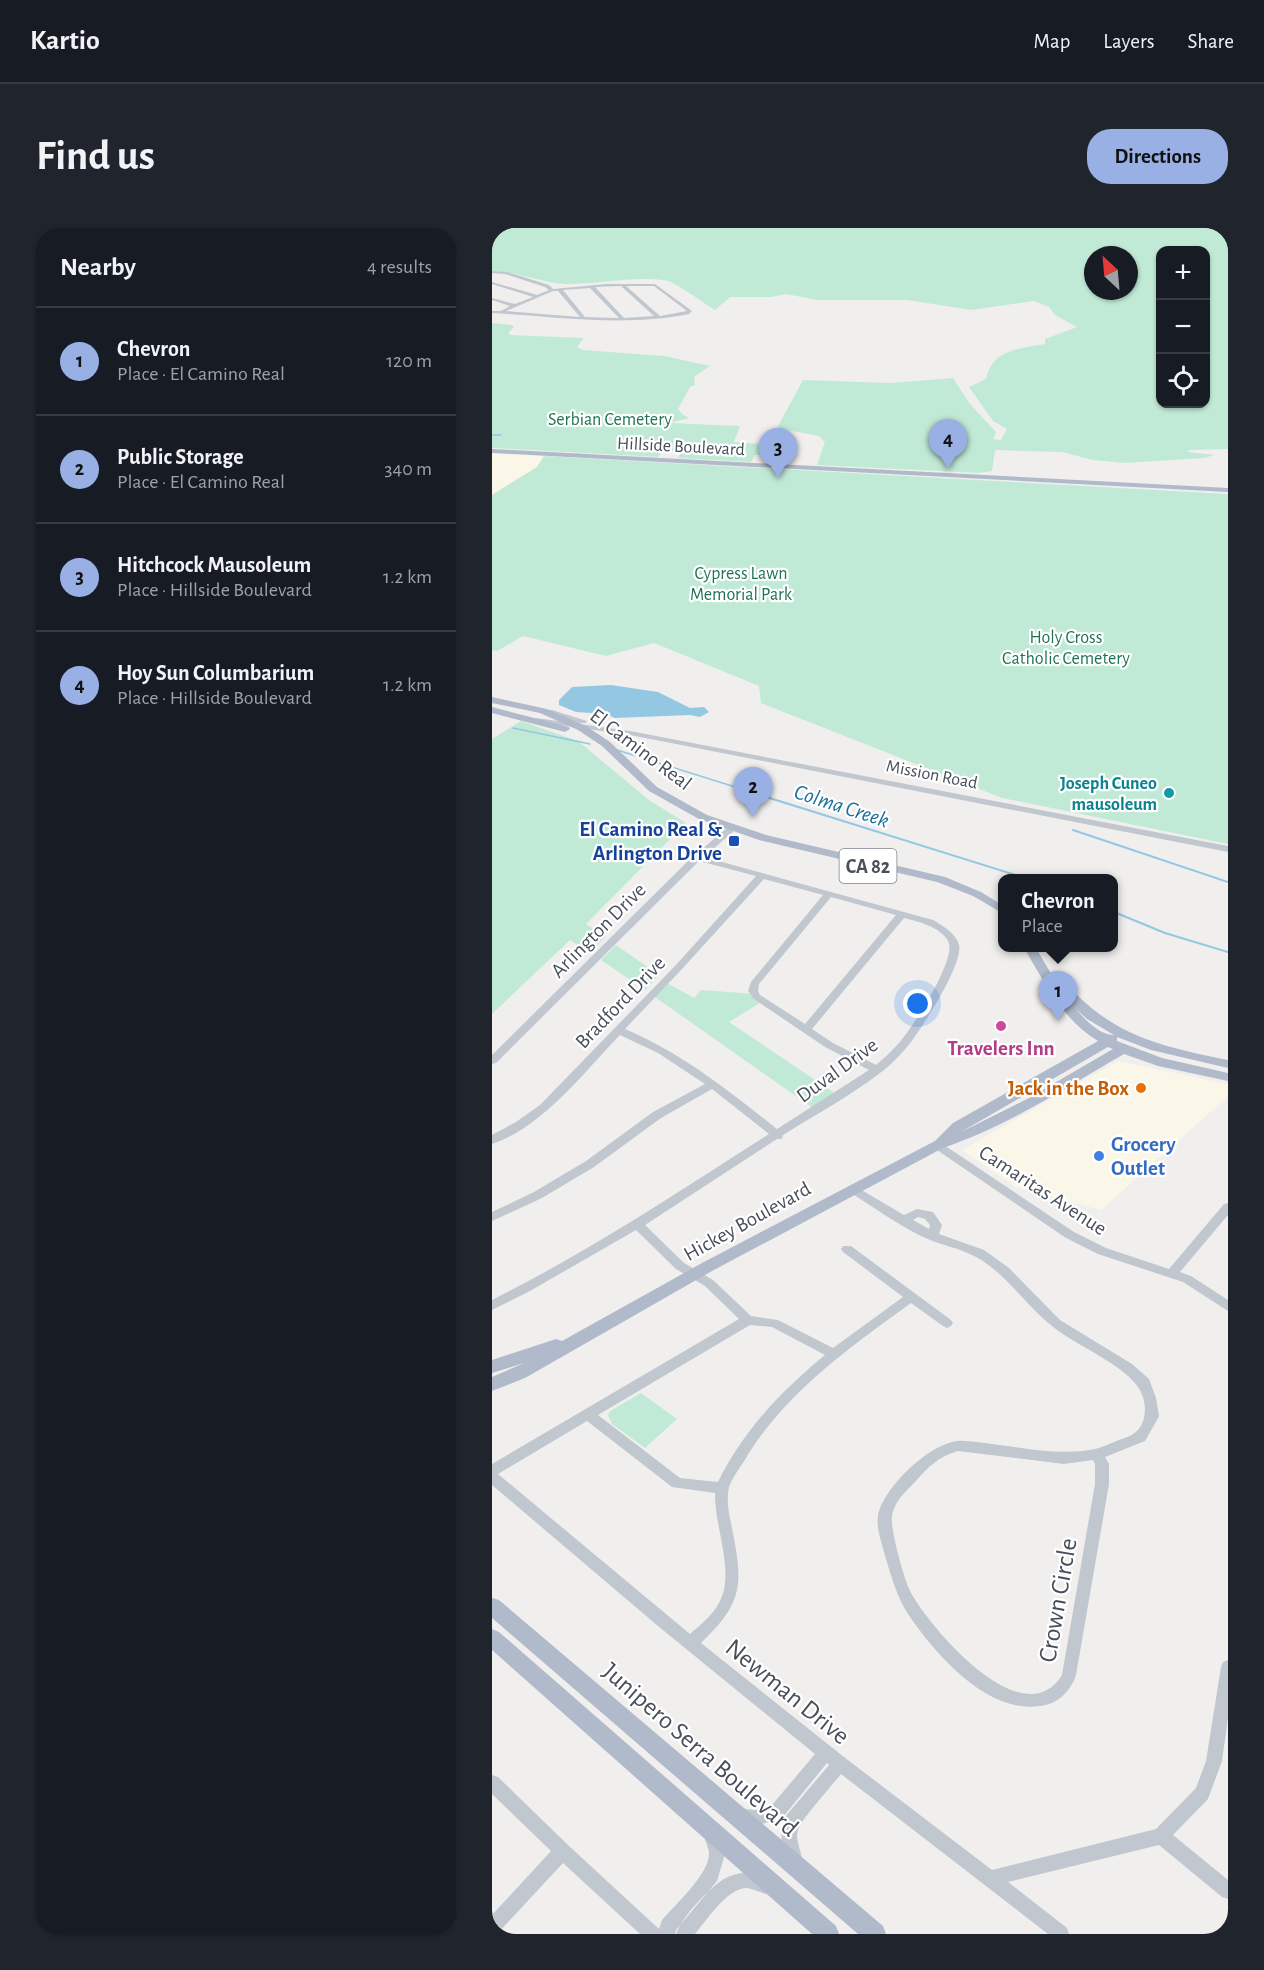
<!DOCTYPE html>
<html lang="en">
<head>
<meta charset="utf-8">
<style>
  body { margin:0; font-family:"Alegreya Sans",sans-serif; background:#20242c; color:#f1f3f6 }
  .controls { position:absolute; right:18px; top:18px; display:grid; overflow:hidden; border-radius:12px; box-shadow:0 2px 4px #0004 }
  .controls button { width:54px; height:54px; display:grid; place-items:center; padding:0; border:0; border-bottom:2px solid #363941; background:#171b24; color:#f1f3f6; font:30px sans-serif }
  .compass { position:absolute; left:592px; top:18px; width:54px; height:54px; border-radius:50%; background:#171b24; box-shadow:0 2px 4px #0004; rotate:334deg }
  .you { position:absolute; left:426px; top:776px; width:21px; height:21px; margin:-15px; border:4px solid #fff; border-radius:50%; background:#1a73e8; box-shadow:0 0 0 9px #1a73e833 }
  .badge { display:grid; place-items:center; width:39px; height:39px; border-radius:50%; background:#98b0e4; color:#111; font-size:20px; font-weight:700 }
  .pin { position:absolute; translate:-50% -50px; filter:drop-shadow(0 2px 3px #0008) }
  .pin::after { content:''; position:absolute; top:32px; width:21px; height:18px; background:inherit; clip-path:polygon(0 0,100% 0,50% 100%) }
  .popup { position:absolute; left:506px; top:646px; width:120px; height:78px; box-sizing:border-box; display:grid; place-content:center; border-radius:12px; background:#171b24; filter:drop-shadow(0 2px 4px #0005); font-size:20px; white-space:nowrap; color:#9ea1a6 }
  .popup b { font-size:22px; color:#f1f3f6 }
  .popup::after { content:''; position:absolute; left:50%; top:100%; margin-left:-12px; border:12px solid transparent; border-top-color:#171b24 }
  .list { margin:0; padding:0; list-style:none }
  h2 { display:flex; justify-content:space-between; align-items:center; height:78px; margin:0; padding:0 24px; font-size:26px }
  h2 small { font-size:20px; font-weight:400; color:#9ea1a6 }
  .list li { display:grid; grid-template-columns:39px 1fr auto; gap:18px; align-items:center; box-sizing:border-box; height:108px; padding:0 24px; border-top:2px solid #363941 }
  .list b { display:block; font-size:22px; white-space:nowrap }
  .list p { margin:0; font-size:20px; white-space:nowrap; color:#9ea1a6 }
  .list em { font-size:20px; font-style:normal; color:#9ea1a6 }
  .icon { flex:none; width:33px; height:33px; fill:none; stroke:currentColor; stroke-width:2; stroke-linecap:round; stroke-linejoin:round }
  .map { position:relative; flex:none; width:736px; height:1706px; overflow:hidden; border-radius:24px }
  header { display:flex; align-items:center; gap:36px; box-sizing:border-box; height:84px; padding:0 30px; background:#171b24; border-bottom:2px solid #363941 }
  header strong { font-size:28px }
  nav { display:flex; gap:33px; margin-inline-start:auto; font-size:21px }
  .intro { display:flex; align-items:center; justify-content:space-between; box-sizing:border-box; height:144px; padding:0 36px }
  h1 { margin:0; font-size:42px }
  .button { padding:15px 27px; border-radius:24px; background:#98b0e4; color:#111; font-size:21px; font-weight:700 }
  main { display:flex; gap:36px; padding:0 36px }
  aside { flex:1; background:#171b24; border-radius:24px; box-shadow:0 2px 4px #0004 }
  .map>svg:first-child { display:block }
  .commercial { fill:#faf7e9 }
  .green { fill:#c1ead6; fill-rule:evenodd }
  .water { fill:#93c7e2 }
  .lines { fill:none; stroke-linecap:round; stroke-linejoin:round }
  .stream-far1 { stroke:#93c7e2; stroke-width:1.5 }
  .stream { stroke:#93c7e2; stroke-width:2 }
  .minor { fill:#c0c7cf; fill-rule:evenodd }
  .major { fill:#b1baca; fill-rule:evenodd }
  .culture-dot { fill:#0f9aa8; stroke:#fff; stroke-width:2 }
  .transit-dot { fill:#1a4fb4; stroke:#fff; stroke-width:2 }
  .hotel-dot { fill:#d1479c; stroke:#fff; stroke-width:2 }
  .food-dot { fill:#e8710a; stroke:#fff; stroke-width:2 }
  .shop-dot { fill:#3f7fe0; stroke:#fff; stroke-width:2 }
  .labels { text-anchor:middle; stroke-width:4.5; stroke-linejoin:round; paint-order:stroke }
  .far-park-label { font-size:18px; fill:#217355; stroke:#fff }
  .far-street-label { font-size:18px; fill:#484f5a; stroke:#fff }
  .far-culture-label { font-size:18px; font-weight:bold; fill:#0d838f; stroke:#fff; text-anchor:end }
  .shield { fill:#fff; stroke:#7f848c; stroke-width:1.5 }
  .shield-label { font-size:20px; font-weight:bold; fill:#484f5a }
  .street-label { font-size:21px; fill:#484f5a; stroke:#fff }
  .transit-label { font-size:21px; font-weight:bold; fill:#164399; stroke:#fff; text-anchor:end }
  .hotel-label { font-size:21px; font-weight:bold; fill:#b23c85; stroke:#fff }
  .food-label { font-size:21px; font-weight:bold; fill:#c56008; stroke:#fff; text-anchor:end }
  .shop-label { font-size:21px; font-weight:bold; fill:#366cbe; stroke:#fff; text-anchor:start }
  .water-label { font-size:22px; font-style:italic; fill:#1b6f9a; stroke:#fff }
  .near-street-label { font-size:26px; fill:#484f5a; stroke:#fff }
</style>
</head>
<body>
<header>
<strong>Kartio</strong>
<nav><a>Map</a><a>Layers</a><a>Share</a></nav>
</header>
<div class="intro"><h1>Find us</h1><a class="button">Directions</a></div>
<main>
<aside>
<h2>Nearby<small>4 results</small></h2>
<ul class="list">
<li><span class="badge">1</span><div><b>Chevron</b><p>Place · El Camino Real</p></div><em>120 m</em></li>
<li><span class="badge">2</span><div><b>Public Storage</b><p>Place · El Camino Real</p></div><em>340 m</em></li>
<li><span class="badge">3</span><div><b>Hitchcock Mausoleum</b><p>Place · Hillside Boulevard</p></div><em>1.2 km</em></li>
<li><span class="badge">4</span><div><b>Hoy Sun Columbarium</b><p>Place · Hillside Boulevard</p></div><em>1.2 km</em></li>
</ul>
</aside>
<div class="map">
<svg width="736" height="1706" viewBox="0 0 736 1706">
  <rect width="100%" height="100%" fill="#f1efee"/>
  <path class="commercial" d="M0,225L52,228L45,239L0,266Z
    M626,833L736,856V868L609,982L524,959L470,922Z"/>
  <path class="green" d="M0,0H736V221L697,222L696,224L723,227L712,230L633,235L601,232L570,224L503,222L500,243L487,245L325,237L333,214L327,208L285,200L311,152L399,155L461,150L477,175L504,204L501,211L509,212L515,201L501,193L477,159L494,151C501,120 528,121 553,116V111L585,99L563,87L557,79L542,73L479,82L415,72H325L294,66L279,69H238L223,82C213,76 184,55 176,53C144,47 105,57 73,56C48,54 25,44 0,43ZM668,22H714V176H668ZM601,27H637V63H601Z
    M0,95L20,97L22,99L16,105L19,107L92,110L85,119L90,122L173,128L218,138L202,149L203,157L198,159L186,181L190,186L197,190L178,195L248,198L242,214L268,216L270,227H263L259,234L186,230L190,223L171,222L166,229L0,220Z
    M52,228L736,266V616L510,570L269,475L267,458L162,415L114,428L31,408L5,423L0,422V267L45,239Z
    M29,493L86,513L157,572L194,595L94,696L114,709L97,725L78,712L0,786V511Z
    M124,717L167,747L153,762L109,732Z
    M173,754L202,770L209,762L263,766L271,773L237,794L347,868L325,883L160,767Z
    M149,1165L185,1191L153,1220L120,1196L116,1187L118,1183Z"/>
  <path class="water" d="M119,457L166,464L198,480L212,479L217,484L208,489L198,487L123,490L114,486L84,484L67,477V472L80,459Z"/>
  <g class="lines">
    <path class="stream-far1" d="M0,207H9
      M21,500L98,516
      M125,522L253,562"/>
    <path class="stream" d="M249,561L533,650
      M581,602L736,654
      M622,684L673,705L736,724"/>
    <path class="minor" d="M0,43L15,44L57,57L61,61L114,56H163L200,83L197,86C132,99 66,89 0,85V83H9L18,78L0,72V70L23,76L41,69L0,56V54L45,67L57,62L53,59L13,46L0,45ZM129,58L162,88L132,90L103,59ZM134,58H162L195,83L168,88ZM98,60L127,90L93,89L71,62ZM61,63H66L88,89L14,83Z
      M54,482H60L95,493L94,495H88L54,486Z
      M44,490L138,503L736,618V624L138,507L47,494L43,492Z
      M240,597L244,600L243,602L212,629L441,692C451,698 464,705 467,717C472,735 428,804 415,819C407,828 398,838 388,845C358,868 323,887 291,907L290,911H285L153,997L192,1035L221,1052L259,1088L286,1092L341,1120L411,1069L351,1024L349,1021L351,1018H359L459,1092L461,1095L459,1098L455,1100L451,1098L419,1075C357,1120 290,1167 251,1235C246,1242 240,1251 237,1259C234,1272 237,1287 240,1300C251,1356 252,1374 209,1415L352,1529L500,1642L664,1601L704,1560L714,1533L729,1439L731,1434L736,1432V1490L730,1533L716,1571L681,1607L736,1652V1671L730,1669L667,1617L516,1654L575,1700L577,1706H556L349,1546C341,1556 308,1593 306,1602C302,1614 313,1627 309,1638L303,1640L297,1638C290,1621 286,1607 293,1589L337,1537L335,1535L291,1589L264,1598L246,1595L244,1589L246,1583L252,1581L264,1582L280,1577L323,1526L166,1398L0,1257V1236L247,1091L213,1058L184,1041L144,1002L38,1063L0,1082V1072C96,1024 186,964 277,906L220,861L169,890L102,939L50,970L0,993V984L42,964L94,933L161,884L213,856L166,825L128,807C92,844 51,899 0,916V907L24,894L48,877L184,737L264,648L207,633L4,835L0,836V827L195,634L237,598ZM272,651L331,667L259,754L256,763L262,771L333,819L377,842L285,901C237,863 190,825 133,801L190,741ZM339,669L404,687L313,796L268,767L266,763L267,756ZM412,690C427,694 447,698 456,713C466,730 420,800 407,815C400,823 392,830 384,837L341,815L320,801ZM258,1097L280,1099L333,1127C289,1163 251,1203 226,1254L188,1250L106,1187ZM95,1193L180,1259L223,1265C222,1299 244,1345 227,1375C220,1388 208,1397 198,1406L6,1246Z
      M446,913L582,1004L614,1020L677,1041L732,976L736,975V987L688,1044L699,1048L736,1072V1083L691,1054L606,1026L574,1010L442,920L441,917L442,914Z
      M361,957L412,987L425,981L441,984L450,997L447,1006L492,1022L517,1040L568,1092L640,1136L657,1151L664,1170L667,1188L665,1192L653,1213L613,1229L617,1236V1256L584,1447C578,1464 566,1476 548,1478C496,1486 445,1428 418,1389C405,1370 400,1350 393,1328C390,1315 384,1301 386,1288C391,1260 437,1216 465,1213C476,1212 489,1215 500,1216C534,1220 569,1228 603,1221C611,1219 619,1215 627,1212C631,1210 637,1209 641,1206C653,1199 655,1182 651,1169C643,1140 583,1118 560,1098C533,1077 515,1046 484,1029C468,1020 448,1017 431,1009C406,997 382,979 357,964L355,961L357,958ZM426,989L433,991L438,997L437,1001L421,992ZM466,1223L572,1236L601,1232L603,1236V1256L570,1447C531,1510 437,1399 418,1363C412,1351 398,1301 400,1288C402,1274 413,1264 422,1255C435,1240 447,1228 466,1223Z
      M0,1547L6,1549L76,1617L167,1701L170,1692C183,1677 217,1646 217,1626C217,1617 210,1612 214,1603L220,1601L226,1603L233,1626L225,1653L184,1702L183,1706H148L71,1635L6,1705L0,1706V1687L59,1623L0,1566Z
      M255,1644L279,1652L281,1658L279,1664L273,1666C268,1664 261,1661 255,1660C236,1659 214,1693 203,1706H184C190,1689 216,1661 232,1651C239,1647 247,1645 255,1644Z"/>
    <path class="major" d="M0,221L736,260V264L0,225Z
      M0,469L55,481L94,498L118,514L165,559L215,587L274,607L453,649L489,664L510,677V685L481,668L445,654L267,612L207,591L157,563L110,518L86,502L48,485L0,475Z
      M0,479L77,499L78,501L73,504L0,485Z
      M532,720H544L561,749H569C616,807 667,818 736,832V840L659,822L625,809V813L670,830L736,845V853L666,838L632,826C573,860 516,898 451,920L220,1043L33,1150L0,1163V1149L32,1135L0,1145V1132L64,1111L70,1113L210,1035L443,913L461,895L606,813C570,791 553,755 532,720ZM584,781L595,791L622,807C609,808 592,791 584,781ZM616,819L621,821L535,871L469,904Z
      M0,1370L7,1372L391,1698L394,1706H366L0,1390Z
      M0,1401L7,1404L344,1698L347,1706H320L0,1422Z"/>
  </g>
  <circle class="culture-dot" cx="677" cy="565" r="6"/>
  <rect class="transit-dot" x="236" y="607" width="12" height="12" rx="3"/>
  <circle class="hotel-dot" cx="509" cy="798" r="6"/>
  <circle class="food-dot" cx="649" cy="860" r="6"/>
  <circle class="shop-dot" cx="607" cy="928" r="6"/>
  <g class="labels">
    <g class="far-park-label">
      <text x="118" y="197">Serbian Cemetery</text>
      <text x="249" y="351">Cypress Lawn<tspan x="249" dy="21">Memorial Park</tspan></text>
      <text x="574" y="415">Holy Cross<tspan x="574" dy="21">Catholic Cemetery</tspan></text>
    </g>
    <g class="far-street-label">
      <text transform="translate(189 218) rotate(3)" y="6">Hillside Boulevard</text>
      <text transform="translate(440 546) rotate(11)" y="6">Mission Road</text>
    </g>
    <g class="far-culture-label">
      <text x="665" y="561">Joseph Cuneo<tspan x="665" dy="21">mausoleum</tspan></text>
    </g>
    <rect class="shield" x="347.5" y="621" width="57" height="34" rx="4.5"/>
    <g class="shield-label">
      <text x="376" y="645">CA 82</text>
    </g>
    <g class="street-label">
      <text transform="translate(149 521) rotate(37)" y="7">El Camino Real</text>
      <text transform="translate(106 702) rotate(-45)" y="7">Arlington Drive</text>
      <text transform="translate(128 774) rotate(-46)" y="7">Bradford Drive</text>
      <text transform="translate(345 842) rotate(-36)" y="7">Duval Drive</text>
      <text transform="translate(551 962) rotate(33)" y="7">Camaritas Avenue</text>
      <text transform="translate(255 993) rotate(-29)" y="7">Hickey Boulevard</text>
    </g>
    <g class="transit-label">
      <text x="230" y="608">El Camino Real &amp;<tspan x="230" dy="24">Arlington Drive</tspan></text>
    </g>
    <g class="hotel-label">
      <text x="509" y="827">Travelers Inn</text>
    </g>
    <g class="food-label">
      <text x="637" y="867">Jack in the Box</text>
    </g>
    <g class="shop-label">
      <text x="619" y="923">Grocery<tspan x="619" dy="24">Outlet</tspan></text>
    </g>
    <g class="water-label">
      <text transform="translate(350 577) rotate(18)" y="8">Colma Creek</text>
    </g>
    <g class="near-street-label">
      <text transform="translate(565 1372) rotate(-80)" y="9">Crown Circle</text>
      <text transform="translate(296 1463) rotate(39)" y="9">Newman Drive</text>
      <text transform="translate(209 1521) rotate(41)" y="9">Junipero Serra Boulevard</text>
    </g>
  </g>
</svg>
<div class="controls">
<button>+</button>
<button>−</button>
<button><svg class="icon" aria-label="locate" viewBox="0 0 24 24"><circle cx="12" cy="12" r="6"/><path d="M12 2v4M12 18v4M2 12h4M18 12h4"/></svg></button>
</div>
<svg class="compass" viewBox="-18 -18 36 36"><path d="M0-13l5 13h-10z" fill="#e53935"/><path d="M0 13l5-13h-10z" fill="#9ea1a6"/></svg>
<div class="you"></div>
<div class="pin badge" style="left:566px;top:793px">1</div>
<div class="popup"><b>Chevron</b>Place</div>
<div class="pin badge" style="left:261px;top:589px">2</div>
<div class="pin badge" style="left:286px;top:250px">3</div>
<div class="pin badge" style="left:456px;top:241px">4</div>
</div>
</main>
</body>
</html>
